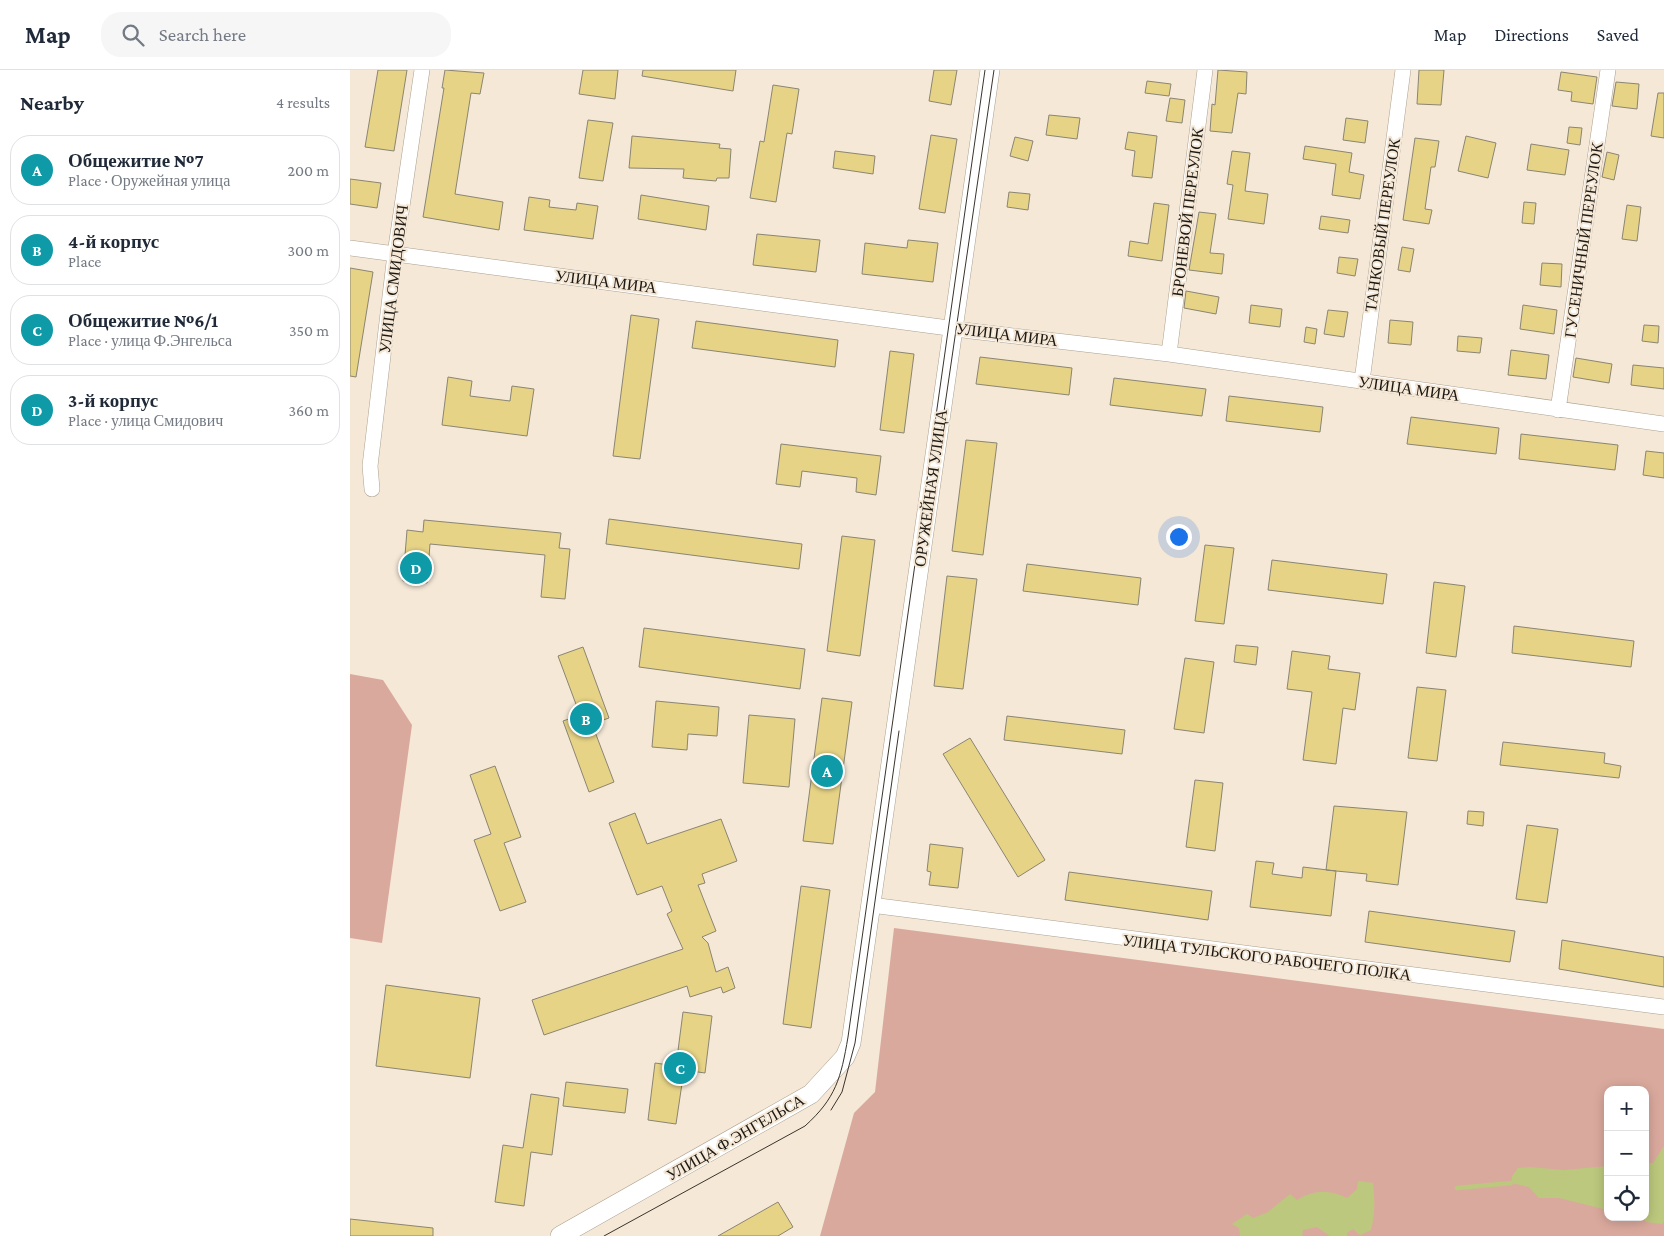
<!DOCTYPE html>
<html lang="en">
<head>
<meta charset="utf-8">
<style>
  body { margin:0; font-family:"Crimson Pro",serif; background:#f6f6f7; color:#1f2937 }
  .controls { position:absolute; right:15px; bottom:15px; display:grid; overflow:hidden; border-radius:10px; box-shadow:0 2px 12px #0003 }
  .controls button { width:45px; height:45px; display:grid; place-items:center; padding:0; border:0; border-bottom:1px solid #e0e1e3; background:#fff; color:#1f2937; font:25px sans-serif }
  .you { position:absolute; left:828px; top:466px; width:18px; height:18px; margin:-12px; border:4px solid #fff; border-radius:50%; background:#1a73e8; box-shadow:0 0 0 8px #1a73e833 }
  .badge { display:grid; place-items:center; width:32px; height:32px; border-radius:50%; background:#3f8172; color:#fff; font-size:16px; font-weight:700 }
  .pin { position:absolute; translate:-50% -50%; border:2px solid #fff; box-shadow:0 1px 5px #0006 }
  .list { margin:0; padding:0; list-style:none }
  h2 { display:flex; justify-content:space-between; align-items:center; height:65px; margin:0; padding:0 20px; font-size:21px }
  h2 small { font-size:16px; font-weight:400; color:#747a83 }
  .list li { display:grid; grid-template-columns:32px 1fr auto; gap:15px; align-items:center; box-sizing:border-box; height:70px; margin:0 10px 10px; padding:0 10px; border:1px solid #e0e1e3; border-radius:20px }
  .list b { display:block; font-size:19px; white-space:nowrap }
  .list p { margin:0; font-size:16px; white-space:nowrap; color:#747a83 }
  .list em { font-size:16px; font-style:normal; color:#747a83 }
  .icon { flex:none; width:28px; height:28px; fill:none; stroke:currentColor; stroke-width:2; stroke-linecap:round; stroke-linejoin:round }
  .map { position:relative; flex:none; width:1314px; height:1166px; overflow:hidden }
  header { display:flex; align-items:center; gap:30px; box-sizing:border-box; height:70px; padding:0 25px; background:#fff; border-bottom:1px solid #e0e1e3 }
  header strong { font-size:24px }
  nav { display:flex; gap:28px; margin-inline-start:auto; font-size:18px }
  .search { width:350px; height:45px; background:#f6f6f7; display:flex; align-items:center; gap:12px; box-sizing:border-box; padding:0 18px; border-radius:20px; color:#747a83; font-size:19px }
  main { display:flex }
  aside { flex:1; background:#fff }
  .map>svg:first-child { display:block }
  .green { fill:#daa99d; fill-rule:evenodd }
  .water { fill:#bcc87d }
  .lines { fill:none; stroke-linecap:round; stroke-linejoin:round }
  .stream { stroke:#bcc87d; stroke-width:4.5 }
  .building { fill:#e6d386; stroke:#8a8573 }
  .minor-casing { stroke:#aca090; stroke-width:16 }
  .tertiary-casing { stroke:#aca090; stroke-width:20 }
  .minor { stroke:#fff; stroke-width:15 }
  .tertiary { stroke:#fff; stroke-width:19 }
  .tram { stroke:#39342c; stroke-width:1 }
  .labels { text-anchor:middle; stroke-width:4; stroke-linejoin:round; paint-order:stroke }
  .street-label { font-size:16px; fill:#1c1812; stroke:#f5e8d7 }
</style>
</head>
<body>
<header>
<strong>Map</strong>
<div class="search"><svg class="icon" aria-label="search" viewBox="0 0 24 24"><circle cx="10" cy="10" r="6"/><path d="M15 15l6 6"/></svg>Search here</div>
<nav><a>Map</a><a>Directions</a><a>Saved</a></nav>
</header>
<main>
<aside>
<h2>Nearby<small>4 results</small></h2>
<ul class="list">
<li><span class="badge" style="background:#0f9aa8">A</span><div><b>Общежитие №7</b><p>Place · Оружейная улица</p></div><em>200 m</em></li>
<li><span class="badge" style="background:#0f9aa8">B</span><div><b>4-й корпус</b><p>Place</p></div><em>300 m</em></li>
<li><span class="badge" style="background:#0f9aa8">C</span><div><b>Общежитие №6/1</b><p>Place · улица Ф.Энгельса</p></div><em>350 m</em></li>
<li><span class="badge" style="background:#0f9aa8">D</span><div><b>3-й корпус</b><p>Place · улица Смидович</p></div><em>360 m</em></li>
</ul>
</aside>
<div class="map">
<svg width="1314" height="1166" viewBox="0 0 1314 1166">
  <rect width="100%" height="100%" fill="#f5e8d7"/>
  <path class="green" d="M0,604L33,610L62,655L32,873L0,868Z
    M544,858L1314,959V1166H470L504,1043L525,1022ZM1258,1020H1295V1147H1258Z"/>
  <path class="water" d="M1314,1076V1150L1313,1154L1296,1152L1292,1147H1295V1094L1303,1093Z
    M1258,1096V1137L1253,1139L1209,1128H1189L1179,1117L1161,1113L1162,1106L1168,1098L1180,1097L1214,1100Z
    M1008,1111L1023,1113C1025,1130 1025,1144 1021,1160L1010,1165L1003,1159L997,1163V1166H980L967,1157L953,1160L952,1166H890L889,1158L882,1154L897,1144L903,1148L918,1142L940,1124L947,1130C964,1120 978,1119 997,1128L1007,1119Z"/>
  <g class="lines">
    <path class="stream" d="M1107,1118L1161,1113"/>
  </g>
  <path class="building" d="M28,0H57L44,81L15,77Z
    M95,0L134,3L130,24L121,23L105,124L153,132L149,160L73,147L94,18H92Z
    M233,0H268L265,29L229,24Z
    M293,0H386L383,21L292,6Z
    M584,0H607L601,35L579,31Z
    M868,0L897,2L896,24L888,23L882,63L860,61L862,34L865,35Z
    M1069,0H1094L1091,35L1067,34Z
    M1211,2L1247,7L1243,34L1221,31L1222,22L1208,20Z
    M797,11L821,14L819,26L795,23Z
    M1266,12L1289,14L1287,39L1262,36Z
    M423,15L449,19L442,64L437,63L426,132L400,128L410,71L414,72Z
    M1308,23H1314V68L1301,66Z
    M820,28L835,30L832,53L816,51Z
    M699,45L730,48L727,69L696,65Z
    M996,48L1018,51L1015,73L993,70Z
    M238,50L263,53L253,111L229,108Z
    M1219,57L1232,58L1230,75L1217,73Z
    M778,62L807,66L802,108L782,106L785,81L775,79Z
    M581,65L607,69L595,143L569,139Z
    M282,66L370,74L369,78L381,79L379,108H367L366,111L333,108L334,99L279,98Z
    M1116,66L1146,73L1138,108L1108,101Z
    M665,67L683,71L678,91L660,86Z
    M1065,68L1089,71L1085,97H1081L1075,139L1082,140L1079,154L1053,150Z
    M1181,74L1219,80L1215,105L1177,100Z
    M955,76L1002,83L999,102L1014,105L1010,129L982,125L986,94L953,89Z
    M485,81L525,86L523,104L483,98Z
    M882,81L900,83L895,121L918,124L914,154L878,149L883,115L877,114Z
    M1257,82L1269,85L1264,110L1252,107Z
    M0,109L31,113L27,138L0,134Z
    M659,122L680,124L678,140L657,137Z
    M291,125L359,136L356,160L288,149Z
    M179,127L200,130L199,137L226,140L227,133L248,136L243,169L174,160Z
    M1174,132L1186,133L1184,154L1172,153Z
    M804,133L819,135L812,191L778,186L780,171L798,174Z
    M1277,135L1291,137L1287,171L1272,169Z
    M849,142L866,144L860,183L874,184L872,204L839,200Z
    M971,146L1000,150L998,163L969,159Z
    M407,164L470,170L466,202L403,195Z
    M558,170L588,173L583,212L512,204L515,173L557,178Z
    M1052,177L1064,179L1060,202L1048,200Z
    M989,187L1008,189L1005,206L987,203Z
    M1192,193L1212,194L1211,217L1190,215Z
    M0,198L23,202L6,307L0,306Z
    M836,221L869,227L866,244L834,238Z
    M901,235L932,239L930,257L899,253Z
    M1173,235L1207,240L1204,264L1170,259Z
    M978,240L998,242L994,267L974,264Z
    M281,245L309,249L290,389L263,386Z
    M1040,250L1063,252L1061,275L1038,273Z
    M346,251L488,270L485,297L342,278Z
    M1294,255L1309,256L1308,273L1292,271Z
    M956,257L967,259L965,274L954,272Z
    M1108,266L1132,268L1130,283L1107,281Z
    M1161,280L1199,285L1196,309L1158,305Z
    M540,281L564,284L554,363L530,360Z
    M630,287L722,298L719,325L626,314Z
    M1226,288L1262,294L1259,313L1223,307Z
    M1283,295L1314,298V319L1281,315Z
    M98,307L122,311L120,326L160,331L162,316L184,319L177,366L92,355Z
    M764,308L856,319L852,346L760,335Z
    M879,326L973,337L970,362L876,351Z
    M1061,347L1149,358L1146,384L1057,374Z
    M1171,364L1268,375L1265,400L1169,389Z
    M616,370L647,373L633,485L602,481Z
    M431,374L531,386L526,425L506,422L507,408L452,401L450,417L426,414Z
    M1296,381L1314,383V408L1293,405Z
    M259,449L452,474L449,499L256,474Z
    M74,450L211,463L209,478L220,479L215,529L191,527L195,485L80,474L77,513L53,511L57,460L73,462Z
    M492,466L525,470L510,586L477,581Z
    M855,475L884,478L874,554L845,551Z
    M922,490L1037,504L1033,534L918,520Z
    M677,494L791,508L788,535L673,521Z
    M597,506L627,509L613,619L584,616Z
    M1084,512L1115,516L1106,587L1076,583Z
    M1164,556L1284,571L1281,597L1162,583Z
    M294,558L455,579L450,619L289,597Z
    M886,575L908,577L906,595L884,592Z
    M233,577L259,648L242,654L264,712L239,722L213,651L230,645L208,586Z
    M942,581L980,586L978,599L1010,603L1005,640L993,638L986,694L953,690L962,622L937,619Z
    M835,588L864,592L854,663L824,659Z
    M1067,617L1096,620L1087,691L1058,688Z
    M472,628L502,632L483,774L453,771Z
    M306,631L369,637L367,666L338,664L337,680L302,677Z
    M399,645L445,649L439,717L393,713Z
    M657,646L775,660L772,684L654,670Z
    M620,668L695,790L668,807L593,684Z
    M1153,672L1255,683L1254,693L1271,696L1269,708L1150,695Z
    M145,696L171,767L154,773L176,832L150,841L124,770L141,764L120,705Z
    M845,710L873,713L865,781L836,777Z
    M984,736L1057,742L1048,815L1016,811L1017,804L976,800Z
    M1118,741L1134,742L1133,756L1117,754Z
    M285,743L297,774L371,749L387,791L352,804L355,813L348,815L366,861L352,867L358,873L366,902L378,897L385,918L373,923L371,917L340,927L337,916L194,965L182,930L333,879L317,844L322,841L312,816L287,825L259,753Z
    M1177,755L1208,759L1197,833L1166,829Z
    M580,774L613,778L608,818L579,815L581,802L577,801Z
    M906,791L924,793L922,804L952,808L953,797L986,801L981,846L900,837Z
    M719,802L862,821L858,850L715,830Z
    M451,816L480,820L461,958L433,954Z
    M1019,841L1165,861L1160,892L1015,872Z
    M1212,870L1314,887V917L1209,899Z
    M36,915L130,928L120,1008L26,996Z
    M333,942L362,946L355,1003L334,1000L326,1054L298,1050L305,993L326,996Z
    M216,1012L278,1019L275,1043L213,1036Z
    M181,1024L209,1028L202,1085L181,1082L174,1136L145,1132L153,1075L173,1078Z
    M428,1132L443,1157L428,1166H368Z
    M0,1149L83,1158V1166H0Z"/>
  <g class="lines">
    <defs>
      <path id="minor" d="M0,178L621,261L819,284L1314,354
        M819,284L855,0
        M1012,311L1053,0
        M1208,340L1258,0
        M22,419L20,396L45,184L72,0
        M521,835L1314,937"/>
      <path id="tertiary" d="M210,1166L461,1024L495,987L501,973L640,0"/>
    </defs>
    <use href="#minor" class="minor-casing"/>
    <use href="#tertiary" class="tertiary-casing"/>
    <use href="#minor" class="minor"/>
    <use href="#tertiary" class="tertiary"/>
    <path class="tram" d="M588,383L644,0
      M481,1040L492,1022L505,973L549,661
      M254,1166L455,1056C486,1028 491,1008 498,967L635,0"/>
  </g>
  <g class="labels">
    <g class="street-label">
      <text transform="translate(837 142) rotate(-83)" y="6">БРОНЕВОЙ ПЕРЕУЛОК</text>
      <text transform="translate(1032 155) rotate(-82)" y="6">ТАНКОВЫЙ ПЕРЕУЛОК</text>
      <text transform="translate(1233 170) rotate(-82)" y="6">ГУСЕНИЧНЫЙ ПЕРЕУЛОК</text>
      <text transform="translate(43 209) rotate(-83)" y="6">УЛИЦА СМИДОВИЧ</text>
      <text transform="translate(256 211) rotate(7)" y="6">УЛИЦА МИРА</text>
      <text transform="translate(657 264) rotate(7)" y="6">УЛИЦА МИРА</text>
      <text transform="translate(1059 318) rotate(8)" y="6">УЛИЦА МИРА</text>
      <text transform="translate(580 418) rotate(-82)" y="6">ОРУЖЕЙНАЯ УЛИЦА</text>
      <text transform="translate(917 887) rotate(7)" y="6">УЛИЦА ТУЛЬСКОГО РАБОЧЕГО ПОЛКА</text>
      <text transform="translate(385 1067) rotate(-30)" y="6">УЛИЦА Ф.ЭНГЕЛЬСА</text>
    </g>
  </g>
</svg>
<div class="controls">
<button>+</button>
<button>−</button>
<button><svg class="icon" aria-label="locate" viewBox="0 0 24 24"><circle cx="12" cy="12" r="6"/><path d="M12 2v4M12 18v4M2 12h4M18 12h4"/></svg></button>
</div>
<div class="you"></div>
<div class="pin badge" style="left:477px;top:701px;background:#0f9aa8">A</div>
<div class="pin badge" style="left:236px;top:649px;background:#0f9aa8">B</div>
<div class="pin badge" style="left:330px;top:998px;background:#0f9aa8">C</div>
<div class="pin badge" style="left:66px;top:498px;background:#0f9aa8">D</div>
</div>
</main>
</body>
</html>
